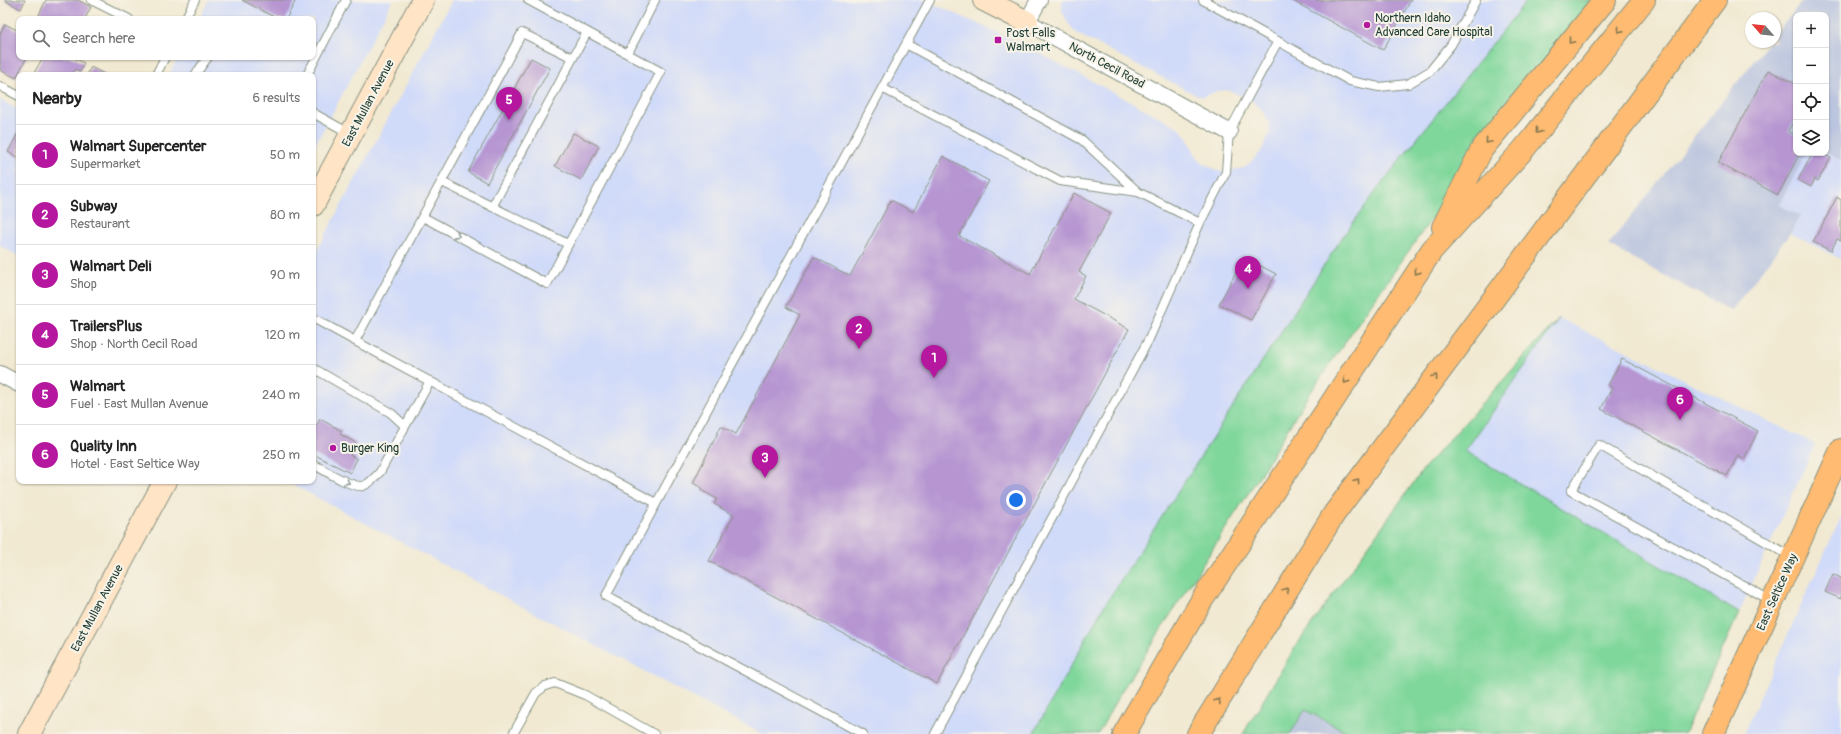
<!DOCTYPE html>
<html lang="en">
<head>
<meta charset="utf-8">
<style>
  body { margin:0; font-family:Pangolin,sans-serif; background:#f6f6f6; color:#222 }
  .controls { position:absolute; right:12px; top:12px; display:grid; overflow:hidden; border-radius:8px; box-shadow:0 1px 3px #0004 }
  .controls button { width:36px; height:36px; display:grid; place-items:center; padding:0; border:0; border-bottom:1px solid #e0e0e0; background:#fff; color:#222; font:20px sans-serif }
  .compass { position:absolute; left:1745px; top:12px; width:36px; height:36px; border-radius:50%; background:#fff; box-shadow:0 1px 3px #0004; rotate:298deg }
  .you { position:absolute; left:1016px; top:500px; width:14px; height:14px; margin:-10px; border:3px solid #fff; border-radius:50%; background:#1a73e8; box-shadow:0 0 0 6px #1a73e833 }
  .badge { display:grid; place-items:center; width:26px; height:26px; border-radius:50%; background:#b5179e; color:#fff; font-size:13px; font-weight:700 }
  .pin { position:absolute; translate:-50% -33px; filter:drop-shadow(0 1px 2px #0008) }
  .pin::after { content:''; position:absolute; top:21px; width:14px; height:12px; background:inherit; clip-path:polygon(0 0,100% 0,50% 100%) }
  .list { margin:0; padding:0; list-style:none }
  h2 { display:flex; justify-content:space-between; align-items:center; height:52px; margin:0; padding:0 16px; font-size:17px }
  h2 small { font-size:13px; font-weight:400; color:#767676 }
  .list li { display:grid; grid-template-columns:26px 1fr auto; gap:12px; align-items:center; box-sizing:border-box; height:60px; padding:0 16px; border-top:1px solid #e0e0e0 }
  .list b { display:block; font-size:15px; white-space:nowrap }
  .list p { margin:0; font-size:13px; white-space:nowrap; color:#767676 }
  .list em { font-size:13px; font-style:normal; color:#767676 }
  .icon { flex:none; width:22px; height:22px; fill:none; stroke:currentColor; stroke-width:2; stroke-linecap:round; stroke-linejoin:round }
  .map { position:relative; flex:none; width:1841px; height:734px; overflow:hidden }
  .search { position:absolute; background:#fff; box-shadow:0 1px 3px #0004; left:16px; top:16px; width:300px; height:44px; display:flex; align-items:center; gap:10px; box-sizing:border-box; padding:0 14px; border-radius:8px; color:#767676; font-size:15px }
  .panel { position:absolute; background:#fff; box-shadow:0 1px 3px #0004; left:16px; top:72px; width:300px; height:412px; border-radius:8px }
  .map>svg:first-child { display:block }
  .built { fill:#d0daf9 }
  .industrial { fill:#bac4de }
  .green { fill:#80d79b; stroke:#508a68 }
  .building { fill:#b695d1 }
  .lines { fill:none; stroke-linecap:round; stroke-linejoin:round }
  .lane-casing { stroke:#889382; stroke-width:10 }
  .street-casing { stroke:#889382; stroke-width:18 }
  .secondary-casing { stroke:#889382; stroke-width:24 }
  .primary-casing { stroke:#889382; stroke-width:24 }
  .highway-casing { stroke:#889382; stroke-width:24 }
  .lane { stroke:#fff; stroke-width:8 }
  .street { stroke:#fff; stroke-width:16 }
  .secondary { stroke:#ffe4c6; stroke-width:22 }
  .primary { stroke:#febb71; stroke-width:22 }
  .highway { stroke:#febb71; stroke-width:22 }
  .oneway { stroke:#83764f }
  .oneway2 { stroke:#8f9e9a }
  .poi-dot { fill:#b5179e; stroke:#f7f3e8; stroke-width:1.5 }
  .labels { text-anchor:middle; stroke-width:4; stroke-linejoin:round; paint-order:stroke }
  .poi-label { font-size:12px; fill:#1f3d34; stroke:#f7f3e8; text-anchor:start }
  .street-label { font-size:12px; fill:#1f3d34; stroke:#f7f3e8 }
</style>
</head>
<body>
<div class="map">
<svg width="1841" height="734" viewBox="0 0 1841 734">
  <rect width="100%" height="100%" fill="#f7f3e8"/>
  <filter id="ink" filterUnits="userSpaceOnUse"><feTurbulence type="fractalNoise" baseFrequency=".025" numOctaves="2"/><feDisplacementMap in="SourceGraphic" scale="8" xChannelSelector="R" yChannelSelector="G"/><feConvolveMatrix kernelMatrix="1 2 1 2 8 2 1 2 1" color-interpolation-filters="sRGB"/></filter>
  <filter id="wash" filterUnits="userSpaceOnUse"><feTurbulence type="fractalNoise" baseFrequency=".012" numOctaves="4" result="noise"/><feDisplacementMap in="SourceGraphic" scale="16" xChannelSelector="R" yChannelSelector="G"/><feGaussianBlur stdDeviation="0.9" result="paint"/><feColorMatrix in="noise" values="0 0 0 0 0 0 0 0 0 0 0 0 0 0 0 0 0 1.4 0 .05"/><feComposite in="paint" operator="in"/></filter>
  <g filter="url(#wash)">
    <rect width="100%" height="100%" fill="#f1e9d1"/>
    <path class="built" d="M209,0H393L313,149V75H169L178,57H313V19H199Z
      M452,0H925L1018,42L1180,128L1190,143L1195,154L1202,163L1221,172L1244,168L1261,152L1270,132L1269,124L1263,111L1253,101L1228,90L1217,91L1203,97L1196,95L1076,33L1068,23L1062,11V0H1527L1386,178L1343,236L1103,608L1033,734H762L286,481H313V258Z
      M0,100L19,110V256L0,246Z
      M1806,153H1826L1841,160V259L1790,233L1800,216L1779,205Z
      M1559,318L1815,444L1739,613L1465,451Z
      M1841,517V734H1743Z"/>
    <path class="industrial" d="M1803,0H1841V160L1826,153V15H1796V153H1806L1779,205L1800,216L1790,233L1731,311L1608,245L1769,42H1775V35Z
      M1302,709L1351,734H1288Z"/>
    <path class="green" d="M1527,0H1592L1515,101L1369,307L1304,402L1258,478L1119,695L1098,734H1033L1103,608L1343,236L1386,178Z
      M1559,318L1465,451L1739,613L1684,734H1351L1305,710L1290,734H1243L1296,646L1425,467Z"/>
    <g id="blocks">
      <path class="building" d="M4,0H25L21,9Z
        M46,0H78L91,7L85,19H37Z
        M242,0H296L286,19H278Z
        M1291,0H1411L1383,50Z
        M5,24L19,31V57H27L16,78L0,70V34Z
        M43,57H72L84,63L80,72L75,69L72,75H33Z
        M531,58L550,68L487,183L468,172Z
        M91,67L106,75H87Z
        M1768,70L1796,84V117L1788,131L1796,136V153H1800L1778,195L1718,163Z
        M19,131V158L8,152Z
        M573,133L599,146L581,180L555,166Z
        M1813,153H1821L1831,158L1818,181L1815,179L1811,187L1798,180Z
        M943,156L989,181L959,236L1030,274L1074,193L1111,213L1079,272L1086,276L1074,299L1129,329L937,684L709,561L734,515L714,504L717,499L701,490L702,488L693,483L721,426L736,434L800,315L786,307L814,257L850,276L891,200L913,212Z
        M1837,197L1841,200V241L1837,239L1831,251L1813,242Z
        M1244,257L1276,274L1251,320L1219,304Z
        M1622,359L1758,431L1744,459L1738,455L1727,476L1601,409L1612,388L1608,385Z
        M320,419L342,431L340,434L356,443L350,455L357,459L350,473L313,454V424L317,425Z
        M1833,574L1841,578V599L1825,592Z"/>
    </g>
  </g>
  <g filter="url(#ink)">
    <use href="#blocks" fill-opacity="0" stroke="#889382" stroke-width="1"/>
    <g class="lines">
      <defs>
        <path id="lane" d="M91,0L129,19
          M1203,0L1350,81L1379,87L1408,84L1430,71L1451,45L1476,0
          M185,19L195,0
          M906,44L1082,140L1138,192L1200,223
          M628,53L655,0
          M156,75L165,57
          M195,75L208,57
          M307,75L346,0
          M0,86L19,96
          M882,88L1060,181L1138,192
          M313,113L351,134
          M442,182L568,244
          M492,207L587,32
          M423,217L547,284L661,72L528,0
          M313,318L355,341L522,33L573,58
          M355,341L656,503
          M313,368L391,413L405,426
          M313,464C324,470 352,488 363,486C370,484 375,477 380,472L430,381
          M1772,601L1571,491L1599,445L1792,557
          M513,734L536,693L545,686L555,683L585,695L654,734
          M863,734L606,596L930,0
          M935,734L1149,339L1200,223L1226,172L1229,132L1278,41"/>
        <path id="street" d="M1039,0L1027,22L1229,132
          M0,374L19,384"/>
        <path id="secondary" d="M984,0L1027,22
          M313,205L423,0
          M29,734L165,481"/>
        <path id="primary" d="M1713,734L1841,450"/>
        <path id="highway" d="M1443,227L1482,149L1605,0
          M1124,734L1202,600L1432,250L1523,150L1644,0
          M1198,734L1334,514L1715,0"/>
      </defs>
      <use href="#lane" class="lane-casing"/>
      <use href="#street" class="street-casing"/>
      <use href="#secondary" class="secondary-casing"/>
      <use href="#primary" class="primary-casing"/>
      <use href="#highway" class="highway-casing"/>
      <use href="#lane" class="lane"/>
      <use href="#street" class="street"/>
      <use href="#secondary" class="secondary"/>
      <use href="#primary" class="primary"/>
      <use href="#highway" class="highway"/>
    </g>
    <defs><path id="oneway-chevron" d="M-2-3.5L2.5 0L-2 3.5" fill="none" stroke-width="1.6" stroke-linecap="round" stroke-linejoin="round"/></defs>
    <g class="oneway">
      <use href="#oneway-chevron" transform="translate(1620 30) rotate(129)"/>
      <use href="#oneway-chevron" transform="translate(1571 41) rotate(130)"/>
      <use href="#oneway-chevron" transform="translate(1538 131) rotate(129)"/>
      <use href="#oneway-chevron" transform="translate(1488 141) rotate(130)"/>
      <use href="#oneway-chevron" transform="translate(1417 272) rotate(123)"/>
      <use href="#oneway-chevron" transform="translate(1435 377) rotate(-53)"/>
      <use href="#oneway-chevron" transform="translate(1346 381) rotate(123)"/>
      <use href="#oneway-chevron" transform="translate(1357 481) rotate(-53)"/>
      <use href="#oneway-chevron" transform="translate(1286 590) rotate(-58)"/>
      <use href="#oneway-chevron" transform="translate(1218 701) rotate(-58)"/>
    </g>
    <g class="oneway2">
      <use href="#oneway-chevron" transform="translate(457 235) rotate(29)"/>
      <use href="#oneway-chevron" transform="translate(347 482) rotate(26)"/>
    </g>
  </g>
  <g class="poi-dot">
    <circle cx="1367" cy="25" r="4"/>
    <rect x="994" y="36" width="8" height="8" rx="2"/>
    <circle cx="333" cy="448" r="4"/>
  </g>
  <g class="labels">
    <g class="poi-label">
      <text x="1375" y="22">Northern Idaho<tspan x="1375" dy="14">Advanced Care Hospital</tspan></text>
      <text x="1006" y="37">Post Falls<tspan x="1006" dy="14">Walmart</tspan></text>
      <text x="341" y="452">Burger King</text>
    </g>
    <g class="street-label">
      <text transform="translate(1107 65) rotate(28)" y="4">North Cecil Road</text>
      <text transform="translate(368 103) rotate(-62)" y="4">East Mullan Avenue</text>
      <text transform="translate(1777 592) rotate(-66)" y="4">East Seltice Way</text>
      <text transform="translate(97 608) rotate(-62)" y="4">East Mullan Avenue</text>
    </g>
  </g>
</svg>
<div class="controls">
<button>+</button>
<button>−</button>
<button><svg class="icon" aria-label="locate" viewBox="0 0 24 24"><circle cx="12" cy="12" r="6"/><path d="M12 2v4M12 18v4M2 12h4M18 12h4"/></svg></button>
<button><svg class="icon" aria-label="layers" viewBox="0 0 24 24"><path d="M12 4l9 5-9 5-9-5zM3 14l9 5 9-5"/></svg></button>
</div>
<svg class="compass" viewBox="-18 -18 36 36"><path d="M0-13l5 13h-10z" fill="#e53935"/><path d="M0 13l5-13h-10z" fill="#767676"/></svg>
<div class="you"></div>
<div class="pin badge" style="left:934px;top:378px">1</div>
<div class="pin badge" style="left:859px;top:349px">2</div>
<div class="pin badge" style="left:765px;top:478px">3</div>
<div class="pin badge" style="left:1248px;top:289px">4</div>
<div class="pin badge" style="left:509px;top:120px">5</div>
<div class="pin badge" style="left:1680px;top:420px">6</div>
<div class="search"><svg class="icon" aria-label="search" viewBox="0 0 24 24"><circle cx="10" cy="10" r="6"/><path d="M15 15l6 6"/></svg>Search here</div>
<section class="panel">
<h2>Nearby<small>6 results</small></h2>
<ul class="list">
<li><span class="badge">1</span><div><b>Walmart Supercenter</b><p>Supermarket</p></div><em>50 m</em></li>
<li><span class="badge">2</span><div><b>Subway</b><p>Restaurant</p></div><em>80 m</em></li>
<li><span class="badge">3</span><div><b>Walmart Deli</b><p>Shop</p></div><em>90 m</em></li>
<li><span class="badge">4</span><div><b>TrailersPlus</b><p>Shop · North Cecil Road</p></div><em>120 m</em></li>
<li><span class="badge">5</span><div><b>Walmart</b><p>Fuel · East Mullan Avenue</p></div><em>240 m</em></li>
<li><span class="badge">6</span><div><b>Quality Inn</b><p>Hotel · East Seltice Way</p></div><em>250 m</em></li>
</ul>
</section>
</div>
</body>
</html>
